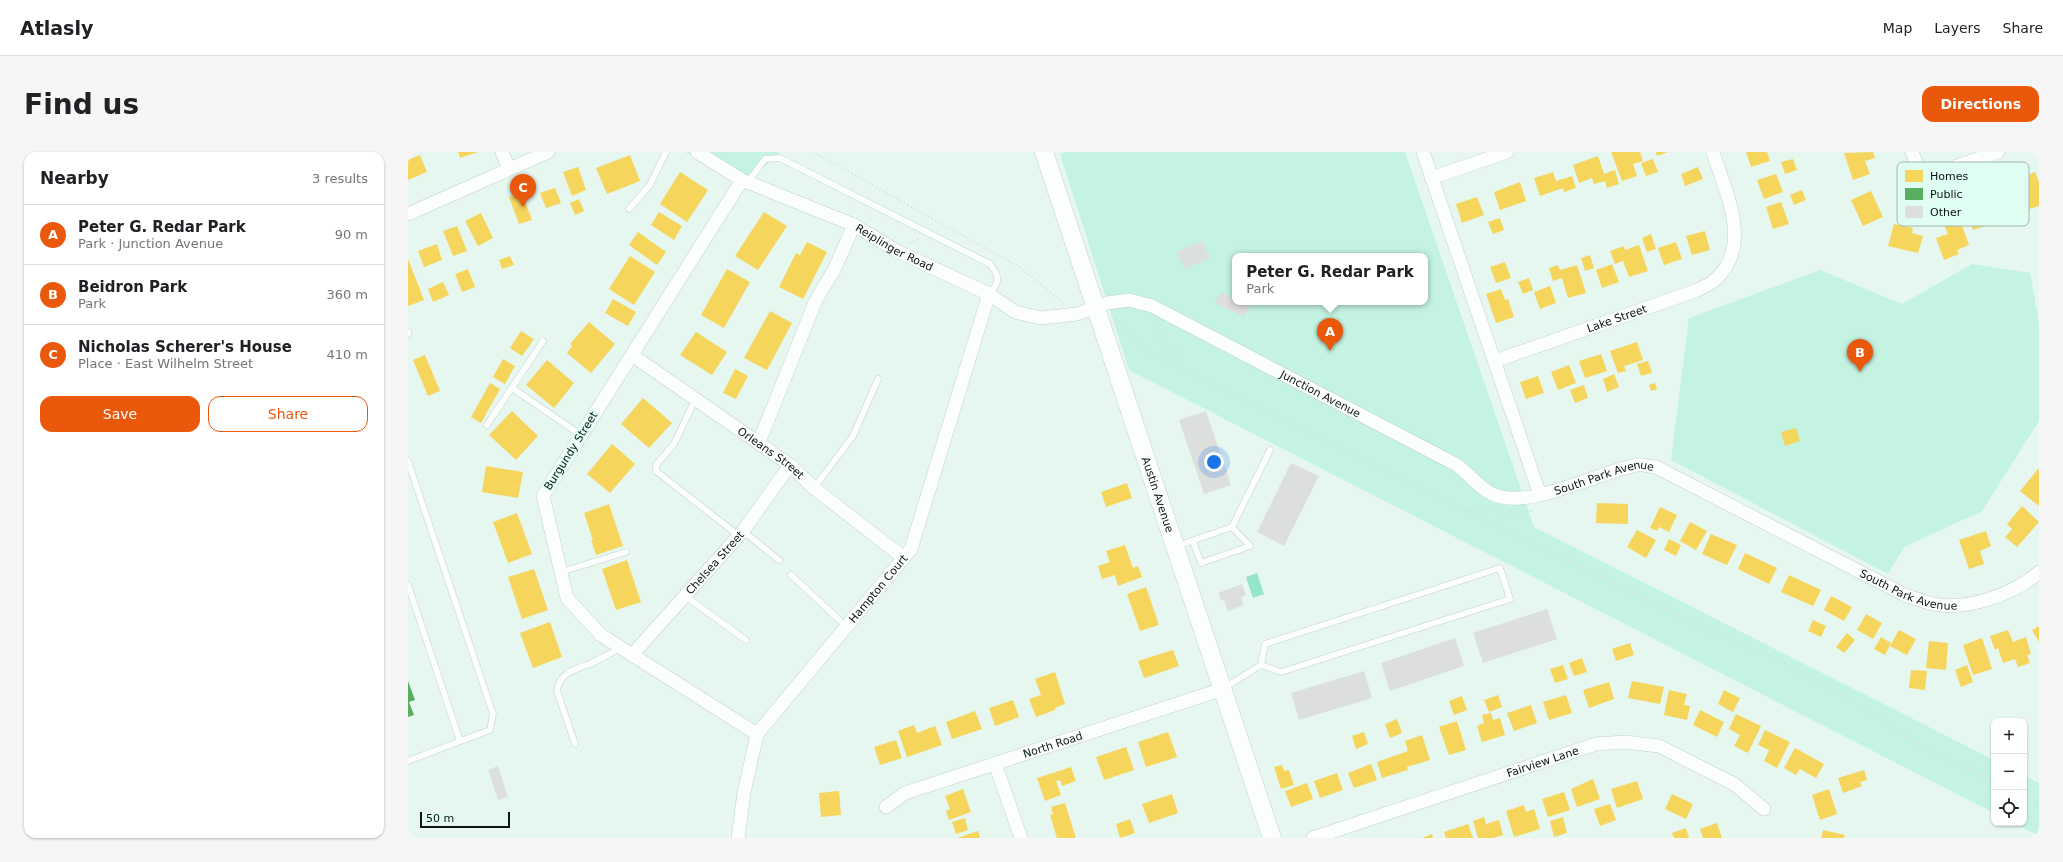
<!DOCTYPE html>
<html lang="en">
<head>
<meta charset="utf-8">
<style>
  body { margin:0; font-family:"DejaVu Sans",sans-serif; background:#f6f6f6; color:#202124 }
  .controls { position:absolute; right:12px; bottom:12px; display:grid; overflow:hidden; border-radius:8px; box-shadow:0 1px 3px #0004 }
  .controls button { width:36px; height:36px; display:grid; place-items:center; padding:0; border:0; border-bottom:1px solid #e0e0e0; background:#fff; color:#202124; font:20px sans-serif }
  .scale { position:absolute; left:12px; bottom:10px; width:90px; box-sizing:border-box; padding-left:4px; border:2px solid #0c1612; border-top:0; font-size:11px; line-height:14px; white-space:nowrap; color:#0c1612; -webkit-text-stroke:3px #e0fdf1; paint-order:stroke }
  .you { position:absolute; left:806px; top:310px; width:14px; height:14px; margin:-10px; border:3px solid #fff; border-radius:50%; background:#1a73e8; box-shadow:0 0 0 6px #1a73e833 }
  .badge { display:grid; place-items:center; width:26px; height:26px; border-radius:50%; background:#ea580c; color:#fff; font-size:13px; font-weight:700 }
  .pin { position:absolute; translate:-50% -33px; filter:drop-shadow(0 1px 2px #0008) }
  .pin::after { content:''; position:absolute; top:21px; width:14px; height:12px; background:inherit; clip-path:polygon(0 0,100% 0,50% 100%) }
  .popup { position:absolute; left:824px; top:101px; width:196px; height:52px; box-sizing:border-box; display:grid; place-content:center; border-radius:8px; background:#fff; filter:drop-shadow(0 1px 3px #0005); font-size:13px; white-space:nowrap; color:#757577 }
  .popup b { font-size:15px; color:#202124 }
  .popup::after { content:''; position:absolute; left:50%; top:100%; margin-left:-8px; border:8px solid transparent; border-top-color:#fff }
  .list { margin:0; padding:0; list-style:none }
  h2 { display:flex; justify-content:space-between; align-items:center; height:52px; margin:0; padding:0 16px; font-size:17px }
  h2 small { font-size:13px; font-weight:400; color:#757577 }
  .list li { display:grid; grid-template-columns:26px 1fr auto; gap:12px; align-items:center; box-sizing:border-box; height:60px; padding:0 16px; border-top:1px solid #e0e0e0 }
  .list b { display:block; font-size:15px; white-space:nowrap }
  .list p { margin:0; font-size:13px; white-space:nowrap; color:#757577 }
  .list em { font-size:13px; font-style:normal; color:#757577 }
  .actions { display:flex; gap:8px; padding:12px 16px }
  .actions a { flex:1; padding:9px 0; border:1px solid #ea580c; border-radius:12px; text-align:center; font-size:14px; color:#ea580c }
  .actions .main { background:#ea580c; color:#fff }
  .icon { flex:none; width:22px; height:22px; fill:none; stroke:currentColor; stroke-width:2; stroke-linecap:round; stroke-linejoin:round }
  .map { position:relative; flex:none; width:1631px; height:686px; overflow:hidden; border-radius:12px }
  header { display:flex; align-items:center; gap:24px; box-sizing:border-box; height:56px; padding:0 20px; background:#fff; border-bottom:1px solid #e0e0e0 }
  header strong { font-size:19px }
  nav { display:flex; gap:22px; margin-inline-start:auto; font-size:14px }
  .intro { display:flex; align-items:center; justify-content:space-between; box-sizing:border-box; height:96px; padding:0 24px }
  h1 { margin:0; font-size:28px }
  .button { padding:10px 18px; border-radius:12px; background:#ea580c; color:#fff; font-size:14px; font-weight:700 }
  main { display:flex; gap:24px; padding:0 24px }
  aside { flex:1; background:#fff; border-radius:12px; box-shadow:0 1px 3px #0004 }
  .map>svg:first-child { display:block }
</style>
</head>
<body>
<header>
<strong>Atlasly</strong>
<nav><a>Map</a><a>Layers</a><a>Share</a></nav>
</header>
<div class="intro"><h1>Find us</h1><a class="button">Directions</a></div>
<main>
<aside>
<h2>Nearby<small>3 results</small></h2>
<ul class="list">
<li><span class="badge">A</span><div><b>Peter G. Redar Park</b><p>Park · Junction Avenue</p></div><em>90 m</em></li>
<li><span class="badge">B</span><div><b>Beidron Park</b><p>Park</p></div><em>360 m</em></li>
<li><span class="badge">C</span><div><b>Nicholas Scherer's House</b><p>Place · East Wilhelm Street</p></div><em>410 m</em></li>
</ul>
<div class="actions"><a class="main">Save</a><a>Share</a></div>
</aside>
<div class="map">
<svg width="1631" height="686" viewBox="0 0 1631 686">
  <rect width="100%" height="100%" fill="#e6f7f0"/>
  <g fill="#c4f3e1" fill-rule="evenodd">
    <polygon points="277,0 372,0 340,30"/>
    <path d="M657 0H997L1126 375 1586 608V661L721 218 652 2ZM827 104H1017V150H827Z"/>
    <polygon points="1564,112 1622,121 1631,171 1631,269 1574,359 1496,395 1480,422 1263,308 1281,166 1412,118 1494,152"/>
    <polygon points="1616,623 1631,631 1631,684 1605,671 1616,671"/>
  </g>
  <polygon fill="#94e6c9" points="849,421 856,442 845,446 838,425"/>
  <g fill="#f6d55c">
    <polygon points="50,0 70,0 52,6"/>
    <polygon points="1203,0 1232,0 1235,9 1225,12 1229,24 1214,29"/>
    <polygon points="1248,0 1260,0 1249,4"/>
    <polygon points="1338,0 1359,0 1362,9 1343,15"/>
    <polygon points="1465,0 1467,6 1457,9 1462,22 1445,28 1436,1"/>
    <polygon points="12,3 19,20 0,28 0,8"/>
    <polygon points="222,3 232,29 199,42 188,16"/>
    <polygon points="1190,4 1196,22 1207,18 1211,32 1199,36 1197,29 1186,32 1184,26 1171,31 1165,13"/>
    <polygon points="1245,7 1250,20 1238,24 1233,11"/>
    <polygon points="1385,7 1389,18 1377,22 1373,10"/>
    <polygon points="170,15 178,38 164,44 155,20"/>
    <polygon points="1290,15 1295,27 1277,34 1273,22"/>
    <polygon points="272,20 300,38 279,70 252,52"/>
    <polygon points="1145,20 1148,29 1164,24 1168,36 1156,40 1155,36 1132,44 1126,26"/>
    <polygon points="1627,20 1631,30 1631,54 1618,58 1607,28"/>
    <polygon points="1368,22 1375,40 1356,47 1349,28"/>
    <polygon points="1112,30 1118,49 1092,58 1086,40"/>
    <polygon points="147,36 153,51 138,56 132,41"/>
    <polygon points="1394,38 1398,48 1386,53 1382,43"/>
    <polygon points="1463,39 1475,65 1455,74 1443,48"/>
    <polygon points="1582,39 1592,69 1565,78 1558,57 1572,52 1569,43"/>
    <polygon points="114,41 124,68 111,72 101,45"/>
    <polygon points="1069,45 1076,63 1054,71 1048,52"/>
    <polygon points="171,47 176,59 167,63 162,51"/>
    <polygon points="1373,50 1381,72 1365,77 1358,55"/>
    <polygon points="251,60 274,74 266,88 243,73"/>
    <polygon points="356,60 379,74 350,118 327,104"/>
    <polygon points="73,61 85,86 70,94 57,69"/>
    <polygon points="1551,65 1561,93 1549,98 1551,102 1536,108 1528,86 1540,82 1535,70"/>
    <polygon points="1092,66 1096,78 1085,82 1080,70"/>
    <polygon points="1486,72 1505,76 1504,81 1515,84 1510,101 1480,94"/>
    <polygon points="49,74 59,99 45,104 35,79"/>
    <polygon points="1297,79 1302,98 1284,103 1278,84"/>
    <polygon points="230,80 258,100 249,113 221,93"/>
    <polygon points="1243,82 1248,97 1239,100 1234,86"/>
    <polygon points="399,90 419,100 395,147 371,135 388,101 392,103"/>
    <polygon points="1268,90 1274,107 1256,113 1250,96"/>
    <polygon points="29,92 34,108 16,115 10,99"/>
    <polygon points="1231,93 1240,119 1221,125 1215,109 1207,112 1202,99 1216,94 1217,98"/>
    <polygon points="1182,103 1186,116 1177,119 1173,106"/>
    <polygon points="102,104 106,113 94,117 91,108"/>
    <polygon points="222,104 247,120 226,153 201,137"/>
    <polygon points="0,107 16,148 0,154"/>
    <polygon points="1097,110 1103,126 1088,131 1082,115"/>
    <polygon points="1204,112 1211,130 1194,136 1188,118"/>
    <polygon points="1150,113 1152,118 1169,113 1178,141 1160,146 1154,126 1145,129 1141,116"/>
    <polygon points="60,117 67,135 54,140 47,122"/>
    <polygon points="319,117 342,130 316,176 293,163"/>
    <polygon points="1121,126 1125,138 1115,142 1110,130"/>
    <polygon points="35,130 41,143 25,150 20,137"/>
    <polygon points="1142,134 1148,151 1132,157 1126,140"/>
    <polygon points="1093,137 1097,148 1100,147 1106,165 1088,171 1078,142"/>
    <polygon points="205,147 228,160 220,174 197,161"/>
    <polygon points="362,159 384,171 359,218 336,206"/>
    <polygon points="181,170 207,192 183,221 159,201 164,194 162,192"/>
    <polygon points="113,179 126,187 114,204 102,196"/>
    <polygon points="288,180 319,200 304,223 272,203"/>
    <polygon points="1229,190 1235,208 1216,214 1218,219 1210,221 1202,199"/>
    <polygon points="1193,202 1199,219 1177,226 1171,209"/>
    <polygon points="17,203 32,239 20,244 5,208"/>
    <polygon points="95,207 107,214 97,232 85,225"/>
    <polygon points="139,208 166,231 146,256 118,233"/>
    <polygon points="1240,209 1244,221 1233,224 1229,212"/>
    <polygon points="1161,213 1168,231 1150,238 1143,220"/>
    <polygon points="327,217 340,224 328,247 315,241"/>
    <polygon points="1206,222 1211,235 1199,240 1195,227"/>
    <polygon points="1130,224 1136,241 1118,247 1112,230"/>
    <polygon points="82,231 92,237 73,271 63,265"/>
    <polygon points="1247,231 1249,237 1243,239 1241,233"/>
    <polygon points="1176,233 1180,246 1167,251 1162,238"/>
    <polygon points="235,246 264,271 241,296 213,272"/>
    <polygon points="104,259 130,284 108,308 81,283"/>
    <polygon points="1388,276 1392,289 1377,294 1373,280"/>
    <polygon points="204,292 227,312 202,341 179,322"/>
    <polygon points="78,314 115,320 110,346 74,340"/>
    <polygon points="1630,317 1631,318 1631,354 1612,339"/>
    <polygon points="719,331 724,346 698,355 693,340"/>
    <polygon points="1189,351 1220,352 1220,372 1188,371"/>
    <polygon points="201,352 215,394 188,403 183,388 185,388 176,361"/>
    <polygon points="1614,354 1631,370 1609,395 1597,385 1604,377 1599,372"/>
    <polygon points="1252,355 1269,363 1261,380 1251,375 1249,379 1242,376"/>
    <polygon points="109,361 124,402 100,411 85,370"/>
    <polygon points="1282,370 1299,379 1288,398 1272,389"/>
    <polygon points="1229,378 1248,388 1238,406 1219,395"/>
    <polygon points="1578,379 1583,394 1572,399 1576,412 1561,417 1551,388"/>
    <polygon points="1303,382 1329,393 1319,413 1294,402"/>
    <polygon points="1261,387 1273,393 1268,404 1256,398"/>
    <polygon points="717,393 725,416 730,414 734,425 710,434 707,423 694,427 690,414 702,410 698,399"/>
    <polygon points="1337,401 1369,416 1361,432 1330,417"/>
    <polygon points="219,408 233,450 208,458 194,417"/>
    <polygon points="126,417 140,458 114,467 100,425"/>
    <polygon points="1381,423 1413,438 1405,454 1373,440"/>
    <polygon points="738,435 751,473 732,479 719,442"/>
    <polygon points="1423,444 1444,455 1436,469 1416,458"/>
    <polygon points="1458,462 1474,471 1465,487 1449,478"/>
    <polygon points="1405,468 1418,474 1413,485 1400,479"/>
    <polygon points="142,470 154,505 125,516 112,481"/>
    <polygon points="1631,474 1631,490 1624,478"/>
    <polygon points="1491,478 1508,487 1499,503 1482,494"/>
    <polygon points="1600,478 1605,490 1618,485 1623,502 1619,503 1622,511 1610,515 1607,507 1595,511 1590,496 1587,498 1582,484"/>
    <polygon points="1439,481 1447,488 1436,501 1428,495"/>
    <polygon points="1473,485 1483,491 1477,503 1466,497"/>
    <polygon points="1574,486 1584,517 1565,523 1555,493"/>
    <polygon points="1521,489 1540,491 1538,518 1518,516"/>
    <polygon points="1222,491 1226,503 1208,509 1204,497"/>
    <polygon points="765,498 771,514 736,526 730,509"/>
    <polygon points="1174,506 1179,520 1166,524 1161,511"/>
    <polygon points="1155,513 1160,527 1147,531 1142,517"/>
    <polygon points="1559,513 1565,530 1553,535 1547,518"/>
    <polygon points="1503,518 1519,519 1517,538 1501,536"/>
    <polygon points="647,520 657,552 647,556 647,558 628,565 621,547 633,543 627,527"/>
    <polygon points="1224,529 1256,535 1252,552 1220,546"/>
    <polygon points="1201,530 1206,547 1181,556 1175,538"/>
    <polygon points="1261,538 1279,542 1276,553 1282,554 1279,568 1256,563"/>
    <polygon points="1316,538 1332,546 1325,560 1310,552"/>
    <polygon points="1090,543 1094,555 1081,560 1076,548"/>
    <polygon points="1158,543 1164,561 1141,568 1135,550"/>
    <polygon points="1054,544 1059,558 1046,563 1041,549"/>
    <polygon points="605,548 611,565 587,574 581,556"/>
    <polygon points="1123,553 1129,571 1106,579 1099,561"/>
    <polygon points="1292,558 1316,570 1309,585 1285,573"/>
    <polygon points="567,559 574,577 544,587 538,570"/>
    <polygon points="1083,561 1085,568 1092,566 1097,583 1074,590 1069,574 1076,571 1074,563"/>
    <polygon points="1328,562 1353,574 1340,601 1326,594 1332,583 1321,577"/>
    <polygon points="989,567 994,581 982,586 977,572"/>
    <polygon points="1049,569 1058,598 1041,603 1031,575"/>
    <polygon points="506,573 509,581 527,574 534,593 499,605 490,579"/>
    <polygon points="1357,578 1382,590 1369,616 1356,609 1361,598 1350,593"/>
    <polygon points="760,580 769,605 738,615 730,590"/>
    <polygon points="956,580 960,592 948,597 944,584"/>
    <polygon points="1014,583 1022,608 999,615 1000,618 974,626 969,610 1000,599 997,589"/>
    <polygon points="488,588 494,606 472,613 466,595"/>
    <polygon points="718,595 726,618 696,628 688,605"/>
    <polygon points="1387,596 1416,612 1408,626 1392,617 1388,623 1376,616"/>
    <polygon points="963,612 969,628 946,636 940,621"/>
    <polygon points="874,613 876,619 881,618 886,633 873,637 866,615"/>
    <polygon points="663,615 668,629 654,634 652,628 648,629 653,643 637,649 629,626"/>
    <polygon points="1456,618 1459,628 1452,630 1454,634 1435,641 1430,626"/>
    <polygon points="929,621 935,638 912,646 906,629"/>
    <polygon points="1185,627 1192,647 1169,655 1163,637"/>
    <polygon points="1229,629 1235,647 1209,656 1203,637"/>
    <polygon points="899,631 905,647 883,655 877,639"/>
    <polygon points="555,637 563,660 541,668 538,659 542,657 537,644"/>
    <polygon points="1421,637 1429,662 1412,668 1404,643"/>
    <polygon points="431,639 433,663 413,665 411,641"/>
    <polygon points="1156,640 1162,658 1140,665 1134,647"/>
    <polygon points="764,642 770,661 741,671 734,652"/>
    <polygon points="1264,642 1285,652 1278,667 1257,657"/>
    <polygon points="657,651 668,686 649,686 642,663 645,662 643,655"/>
    <polygon points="1202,652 1208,668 1192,674 1186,657"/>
    <polygon points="1116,653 1118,660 1126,657 1132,677 1106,685 1098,659"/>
    <polygon points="1076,665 1078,672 1091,668 1095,683 1085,686 1070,686 1065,669"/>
    <polygon points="1155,665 1159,681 1146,685 1142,669"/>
    <polygon points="557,666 560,678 548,682 544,670"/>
    <polygon points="722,667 727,681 712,686 708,672"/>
    <polygon points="1309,671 1314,686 1295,686 1292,677"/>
    <polygon points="1060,672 1065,686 1038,686 1036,680"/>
    <polygon points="1278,676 1281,686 1266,686 1264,681"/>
    <polygon points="1415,678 1437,683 1436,686 1413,686"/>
    <polygon points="570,679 572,686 549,686"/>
    <polygon points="1024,682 1025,686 1014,686"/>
  </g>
  <polygon fill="#5aae61" points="0,529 7,548 1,550 6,563 0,565"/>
  <g fill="#dddfdd">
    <polygon points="794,89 802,106 776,117 769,100"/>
    <polygon points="812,140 827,147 827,150 833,150 842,154 836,165 807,151"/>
    <polygon points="798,259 823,333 796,342 771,268"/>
    <polygon points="883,311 911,324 876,394 849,380"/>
    <polygon points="834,432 838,443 833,445 836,453 820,459 816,448 813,449 810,441"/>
    <polygon points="1139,457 1149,487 1075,511 1065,481"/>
    <polygon points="1047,486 1056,514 982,539 973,511"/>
    <polygon points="956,519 964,546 891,568 883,541"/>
    <polygon points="90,614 100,645 90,648 80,618"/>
  </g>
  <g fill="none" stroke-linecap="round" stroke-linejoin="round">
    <defs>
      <g id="lane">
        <path d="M340 30 357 7 372 6 582 112C592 125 592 130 581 142"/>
        <polyline points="221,57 242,33 258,0"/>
        <polyline points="0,180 0,182"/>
        <polyline points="104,236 173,283"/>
        <polyline points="287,248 266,292 248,313 248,319 331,384"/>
        <polyline points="79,273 135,189"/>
        <polyline points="0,309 85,562 82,578 0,609"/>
        <polyline points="406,336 445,284 470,227"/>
        <polyline points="335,379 371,408"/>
        <polyline points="785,389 793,411 842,394 824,375"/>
        <polyline points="769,394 824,375 862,298"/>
        <polyline points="153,420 218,400"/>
        <polyline points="383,423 439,475"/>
        <polyline points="0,433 52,589"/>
        <polyline points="277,444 338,488"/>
        <polyline points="816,536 853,513 857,492 1092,416 1102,447 873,520 853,513"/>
        <path d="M167 592 149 539C151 520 169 517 184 511 194 506 203 501 213 496"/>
      </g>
      <g id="street">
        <polyline points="94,0 101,17"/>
        <path id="s1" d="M289 0 334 28 446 73 489 99 581 142 607 160 633 166 669 162 699 151 721 148 744 154 1049 313C1061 322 1070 335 1084 342 1121 359 1189 320 1229 313 1235 312 1242 315 1248 315L1497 443C1506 446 1516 450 1526 452 1558 459 1607 442 1631 420"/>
        <polyline points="1015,0 1132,343"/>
        <polyline points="1504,0 1514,26 1590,0"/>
        <polyline points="1023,26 1099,0"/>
        <polyline points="334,28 135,344 159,446 193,483 349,582"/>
        <polyline points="0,62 140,0"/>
        <path id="s2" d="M224 203 382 313 406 336 496 406"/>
        <path id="s3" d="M1087 209 1287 139C1294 136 1303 132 1308 127 1345 93 1317 39 1305 0"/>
        <polyline points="351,290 408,148 426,118 446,73"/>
        <path id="s4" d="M224 503 335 379 382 313"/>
        <polyline points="587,611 613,686"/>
        <path id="s5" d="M478 655 497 641 815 537"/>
        <path id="s6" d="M330 686 336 641 349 582 503 397 581 142"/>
        <path id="s7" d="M905 686 1188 592 1217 590 1251 594 1326 632 1356 657"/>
      </g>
      <g id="secondary">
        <path id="s8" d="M636 0 864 686"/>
      </g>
    </defs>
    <use href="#lane" stroke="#c3d1cb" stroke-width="7"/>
    <use href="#street" stroke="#c3d1cb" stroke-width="14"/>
    <use href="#secondary" stroke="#c3d1cb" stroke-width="19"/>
    <g stroke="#d7dcda" stroke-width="2" stroke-dasharray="1 3" stroke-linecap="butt">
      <polyline points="405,0 613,116 655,151"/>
      <polyline points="502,91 512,86"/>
      <polyline points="707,167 716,174 732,196 1289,473 1373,509 1433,543 1521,598 1586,629"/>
      <polyline points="752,172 750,188 769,199 764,212"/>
      <path d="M1063 360 1069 353C1087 358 1105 363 1123 359L1122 357"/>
      <polyline points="1616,644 1631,651"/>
    </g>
    <use href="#lane" stroke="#fbfefd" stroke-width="6"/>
    <use href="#street" stroke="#fbfefd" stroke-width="13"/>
    <use href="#secondary" stroke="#fbfefd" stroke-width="18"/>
  </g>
  <g text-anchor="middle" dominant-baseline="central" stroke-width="4" stroke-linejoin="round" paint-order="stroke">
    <g font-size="11" fill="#0c1612" stroke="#e0fdf1">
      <text stroke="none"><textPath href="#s1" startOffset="220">Reiplinger Road</textPath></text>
      <text stroke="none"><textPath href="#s3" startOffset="129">Lake Street</textPath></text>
      <text stroke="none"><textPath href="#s1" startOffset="688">Junction Avenue</textPath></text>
      <text transform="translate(163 299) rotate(-58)">Burgundy Street</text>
      <text stroke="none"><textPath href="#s2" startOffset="170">Orleans Street</textPath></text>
      <text stroke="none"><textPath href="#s1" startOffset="1003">South Park Avenue</textPath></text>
      <text stroke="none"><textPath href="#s8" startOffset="361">Austin Avenue</textPath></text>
      <text stroke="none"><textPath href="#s4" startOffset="124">Chelsea Street</textPath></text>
      <text stroke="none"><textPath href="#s1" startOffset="1339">South Park Avenue</textPath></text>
      <text stroke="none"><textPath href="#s6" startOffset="295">Hampton Court</textPath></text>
      <text stroke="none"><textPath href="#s5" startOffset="179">North Road</textPath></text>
      <text stroke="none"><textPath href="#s7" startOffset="242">Fairview Lane</textPath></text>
    </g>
  </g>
  <rect x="1489" y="10" width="132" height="64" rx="6" fill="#e0fdf1" stroke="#a0b8ae" stroke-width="1"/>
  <rect x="1497" y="18" width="18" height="12" fill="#f6d55c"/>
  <rect x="1497" y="36" width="18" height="12" fill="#5aae61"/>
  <rect x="1497" y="54" width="18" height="12" fill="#dddfdd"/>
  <g font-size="11" fill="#0c1612">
    <text x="1522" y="28">Homes</text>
    <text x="1522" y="46">Public</text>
    <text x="1522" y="64">Other</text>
  </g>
</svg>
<div class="controls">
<button>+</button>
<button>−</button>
<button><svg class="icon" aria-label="locate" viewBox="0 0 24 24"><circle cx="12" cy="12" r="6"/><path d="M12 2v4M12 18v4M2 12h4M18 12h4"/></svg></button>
</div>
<div class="scale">50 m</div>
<div class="you"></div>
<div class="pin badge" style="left:922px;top:199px">A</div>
<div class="popup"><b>Peter G. Redar Park</b>Park</div>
<div class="pin badge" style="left:1452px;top:220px">B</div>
<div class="pin badge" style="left:115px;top:55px">C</div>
</div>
</main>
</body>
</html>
